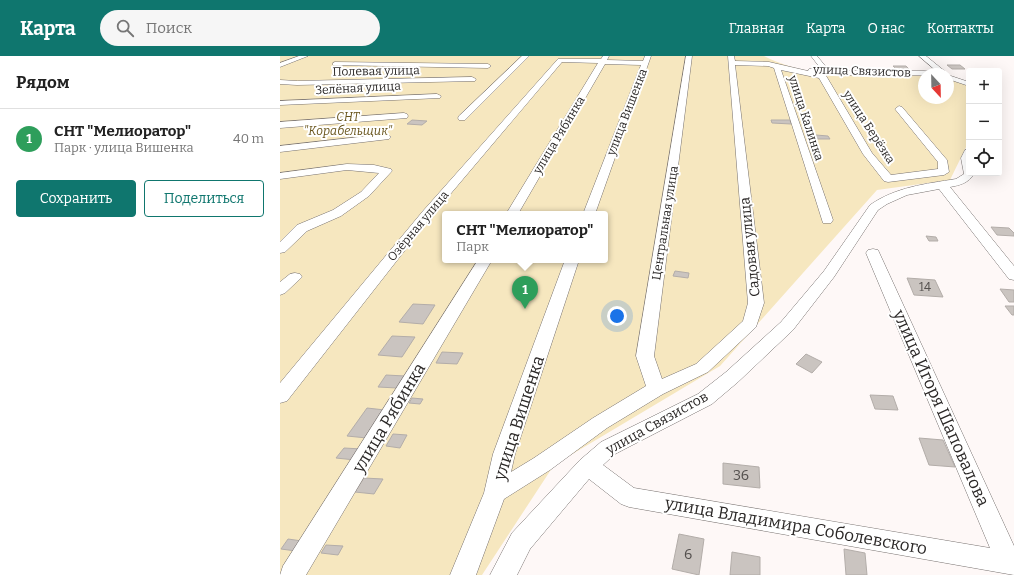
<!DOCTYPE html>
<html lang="ru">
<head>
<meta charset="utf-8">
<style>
  body { margin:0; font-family:Bitter,serif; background:#f6f6f6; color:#222 }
  .controls { position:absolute; right:12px; top:12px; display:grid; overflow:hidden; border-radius:4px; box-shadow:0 4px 16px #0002 }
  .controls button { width:36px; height:36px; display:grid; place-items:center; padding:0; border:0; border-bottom:1px solid #e0e0e0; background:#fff; color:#222; font:20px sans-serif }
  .compass { position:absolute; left:638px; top:12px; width:36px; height:36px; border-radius:50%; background:#fff; box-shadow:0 4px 16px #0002; rotate:158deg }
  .you { position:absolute; left:337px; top:260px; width:14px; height:14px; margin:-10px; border:3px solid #fff; border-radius:50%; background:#1a73e8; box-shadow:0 0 0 6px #1a73e833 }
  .badge { display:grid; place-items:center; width:26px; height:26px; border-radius:50%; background:#0f766e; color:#fff; font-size:13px; font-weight:700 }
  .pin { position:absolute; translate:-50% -33px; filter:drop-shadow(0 1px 2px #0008) }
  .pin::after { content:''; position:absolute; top:21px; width:14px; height:12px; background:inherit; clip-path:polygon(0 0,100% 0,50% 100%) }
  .popup { position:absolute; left:162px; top:155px; width:166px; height:52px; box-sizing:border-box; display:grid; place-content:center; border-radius:4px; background:#fff; filter:drop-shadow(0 1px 3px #0005); font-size:13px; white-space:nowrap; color:#767676 }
  .popup b { font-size:15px; color:#222 }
  .popup::after { content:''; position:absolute; left:50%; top:100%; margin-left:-8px; border:8px solid transparent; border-top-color:#fff }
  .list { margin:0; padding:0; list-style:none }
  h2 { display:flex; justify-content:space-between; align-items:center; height:52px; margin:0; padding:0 16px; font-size:17px }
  h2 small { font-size:13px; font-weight:400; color:#767676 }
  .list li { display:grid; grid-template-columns:26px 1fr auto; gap:12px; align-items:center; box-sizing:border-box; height:60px; padding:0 16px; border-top:1px solid #e0e0e0 }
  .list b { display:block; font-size:15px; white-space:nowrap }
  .list p { margin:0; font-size:13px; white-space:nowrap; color:#767676 }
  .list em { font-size:13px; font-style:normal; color:#767676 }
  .actions { display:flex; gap:8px; padding:12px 16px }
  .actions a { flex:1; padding:9px 0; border:1px solid #0f766e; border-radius:4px; text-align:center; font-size:14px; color:#0f766e }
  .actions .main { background:#0f766e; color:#fff }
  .icon { flex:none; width:22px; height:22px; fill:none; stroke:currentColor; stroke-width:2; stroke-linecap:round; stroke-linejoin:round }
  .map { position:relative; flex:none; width:734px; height:519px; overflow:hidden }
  header { display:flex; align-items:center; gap:24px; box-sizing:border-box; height:56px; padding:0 20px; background:#0f766e; color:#fff }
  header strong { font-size:19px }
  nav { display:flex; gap:22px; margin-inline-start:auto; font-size:14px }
  .search { width:280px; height:36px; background:#f6f6f6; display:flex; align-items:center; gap:10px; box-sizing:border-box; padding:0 14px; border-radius:22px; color:#767676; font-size:15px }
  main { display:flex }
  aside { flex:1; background:#fff }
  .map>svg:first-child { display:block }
</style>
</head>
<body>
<header>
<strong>Карта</strong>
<div class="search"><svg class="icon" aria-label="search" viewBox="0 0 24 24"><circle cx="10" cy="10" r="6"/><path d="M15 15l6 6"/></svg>Поиск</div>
<nav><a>Главная</a><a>Карта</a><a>О нас</a><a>Контакты</a></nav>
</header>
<main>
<aside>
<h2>Рядом<small></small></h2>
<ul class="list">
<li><span class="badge" style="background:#2e9e5b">1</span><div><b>СНТ &quot;Мелиоратор&quot;</b><p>Парк · улица Вишенка</p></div><em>40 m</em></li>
</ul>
<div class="actions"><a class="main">Сохранить</a><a>Поделиться</a></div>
</aside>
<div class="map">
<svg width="734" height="519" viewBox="0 0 734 519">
  <rect width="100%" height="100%" fill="#fef8f7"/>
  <path fill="#f6e7bf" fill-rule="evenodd" d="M0 0H484C532 25 591 19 644 20V42H668V23L689 30V85L670 124 597 134 440 310 274 409 202 519H0ZM165 158H325V204H165Z"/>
  <g fill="#cac4c0" stroke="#b3ada9">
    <polygon points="667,9 680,9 685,13 672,13"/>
    <polygon points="613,10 626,10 630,14 617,14"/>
    <polygon points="132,64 147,65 142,69 127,68"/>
    <polygon points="491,64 510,64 511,68 492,67"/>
    <polygon points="536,79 548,80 550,83 537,83"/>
    <polygon points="711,171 729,172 734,177 734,180 717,179"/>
    <polygon points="646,180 656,181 658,185 649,185"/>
    <polygon points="395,215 409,217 408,222 393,220"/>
    <polygon points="627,222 655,224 663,241 634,239"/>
    <polygon points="720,233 734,234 734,246 729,246"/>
    <polygon points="133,248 155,249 143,268 119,266"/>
    <polygon points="725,250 734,250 734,259 732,259"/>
    <polygon points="112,280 135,281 122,301 98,299"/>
    <polygon points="162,296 183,297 177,308 156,307"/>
    <polygon points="526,298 542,306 532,317 516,308"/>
    <polygon points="106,319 125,320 117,332 98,331"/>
    <polygon points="590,339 613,340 618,354 595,353"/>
    <polygon points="132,342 143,343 140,348 129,347"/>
    <polygon points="87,352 105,354 87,382 67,380"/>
    <polygon points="113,378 127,379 120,392 106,390"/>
    <polygon points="639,382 663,384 675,411 649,409"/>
    <polygon points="64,392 82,393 75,404 56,402"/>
    <polygon points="443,407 479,411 480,432 443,428"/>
    <polygon points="84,422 103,423 94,438 75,436"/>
    <polygon points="399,478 424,483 419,519 392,513"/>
    <polygon points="8,483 22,485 16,495 1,493"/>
    <polygon points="46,489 63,490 58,499 41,497"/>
    <polygon points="564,493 585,497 587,519 566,519"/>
    <polygon points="452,496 480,501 480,519 450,519"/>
  </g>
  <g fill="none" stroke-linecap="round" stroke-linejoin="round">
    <defs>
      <g id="minor">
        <polygon points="19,0 28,0 0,11 0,7"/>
        <polygon points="242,0 249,0 185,64 179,64 178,62 179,60"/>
        <polygon points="323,0 329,0 327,4 363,5 365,0 371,0 315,158 303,158 361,9 325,8 238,158 226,158 318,7 282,6 151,161 7,345 0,347 0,327 143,155 278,3 321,3"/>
        <polygon points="406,0 412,0 374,300 382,323 416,308 463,265 468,247 448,0 454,0 455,5 489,6 528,15 529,13 541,13 531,0 537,0 547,12 547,13 565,15 644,15 656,16 657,18 644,19 565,19 535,16 545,18 592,97 611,119 658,113 658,106 615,53 619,50 622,51 667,104 669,116 664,119 608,126 604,125 583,98 539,22 501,14 553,164 551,167 543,167 494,12 488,10 455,9 484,247 476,271 428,316 383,338 327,372 270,414 224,443 196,519 170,519 204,437 213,398 285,204 299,204 235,398 231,416 254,402 313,362 366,330 356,300"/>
        <polygon points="639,0 646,0 667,17 660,18"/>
        <polygon points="55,6 208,8 211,10 208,12 53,9 53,7"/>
        <polygon points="668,19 689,26 689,30 668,23"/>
        <polygon points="192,21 196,23 195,25 17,29 0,28 0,24 17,25"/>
        <polygon points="157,38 161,40 160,42 0,49 0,45"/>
        <polygon points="124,57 127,58 128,60 127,62 0,72 0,66"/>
        <polygon points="106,78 111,81 109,83 0,96 0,90"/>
        <path d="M689 93V117L694 118C688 127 681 129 670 131L734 210V224L729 223 659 133 627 139 607 148 598 154 554 221 513 274 458 326 432 348 335 398 323 409 354 432 710 492 586 197 588 194 593 193 598 194 734 490V519L349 451 341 448 309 423 250 493 237 519H210L232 477 300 404 321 386 418 338 446 316 501 266 544 215 590 149C616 131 645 128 676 123L684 118 681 102 685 94Z"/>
        <polygon points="67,108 94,109 111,113 112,115 89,140 61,160 27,175 5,196 0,197 0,186 17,169 53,154 81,136 99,117 67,114 0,123 0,117"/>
        <polygon points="198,204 212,204 26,519 0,519 3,510"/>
        <polygon points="15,217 20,218 22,221 5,237 0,239 0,226 10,218"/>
      </g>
    </defs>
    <use href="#minor" stroke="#77716f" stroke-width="1"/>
    <use href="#minor" fill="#fff" fill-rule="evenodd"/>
  </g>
  <g text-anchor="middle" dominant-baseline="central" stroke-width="4" stroke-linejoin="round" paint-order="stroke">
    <g font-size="12" fill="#2b2827" stroke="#fff">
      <text transform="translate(96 15) rotate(-1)">Полевая улица</text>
      <text transform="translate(582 15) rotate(2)">улица Связистов</text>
      <text transform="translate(78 32) rotate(-3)">Зелёная улица</text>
      <text transform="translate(347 56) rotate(-69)">улица Вишенка</text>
      <text transform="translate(526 62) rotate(72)">улица Калинка</text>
      <text transform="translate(589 71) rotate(57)">улица Берёзка</text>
      <text transform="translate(279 79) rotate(-59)">улица Рябинка</text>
      <text transform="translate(385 167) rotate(-81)">Центральная улица</text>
      <text transform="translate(138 170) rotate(-50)">Озёрная улица</text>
    </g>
    <g font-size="12" font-style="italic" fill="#68541b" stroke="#fff">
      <text x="68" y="61">СНТ<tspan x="68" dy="14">"Корабельщик"</tspan></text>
    </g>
    <g font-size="12" fill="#534f4d">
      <text x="645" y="231">14</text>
    </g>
    <g font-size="14" fill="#2b2827" stroke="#fff">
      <text transform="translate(470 191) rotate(-96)">Садовая улица</text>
      <text transform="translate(377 367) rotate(-29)">улица Связистов</text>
    </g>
    <g font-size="14" fill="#534f4d">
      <text x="461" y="419">36</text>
      <text x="408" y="498">6</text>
    </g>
    <g font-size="17" fill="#2b2827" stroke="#fff">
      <text transform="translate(661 352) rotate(66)">улица Игоря Шаповалова</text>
      <text transform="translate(109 362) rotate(-59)">улица Рябинка</text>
      <text transform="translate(239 362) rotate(-72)">улица Вишенка</text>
      <text transform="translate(516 470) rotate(10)">улица Владимира Соболевского</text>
    </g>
  </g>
</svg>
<div class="controls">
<button>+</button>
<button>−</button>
<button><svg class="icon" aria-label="locate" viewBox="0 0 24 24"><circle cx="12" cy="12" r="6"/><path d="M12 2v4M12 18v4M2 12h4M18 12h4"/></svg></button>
</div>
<svg class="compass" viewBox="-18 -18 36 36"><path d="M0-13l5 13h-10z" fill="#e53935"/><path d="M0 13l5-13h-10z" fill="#767676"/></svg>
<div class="you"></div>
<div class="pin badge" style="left:245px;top:253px;background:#2e9e5b">1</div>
<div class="popup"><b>СНТ &quot;Мелиоратор&quot;</b>Парк</div>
</div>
</main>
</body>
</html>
